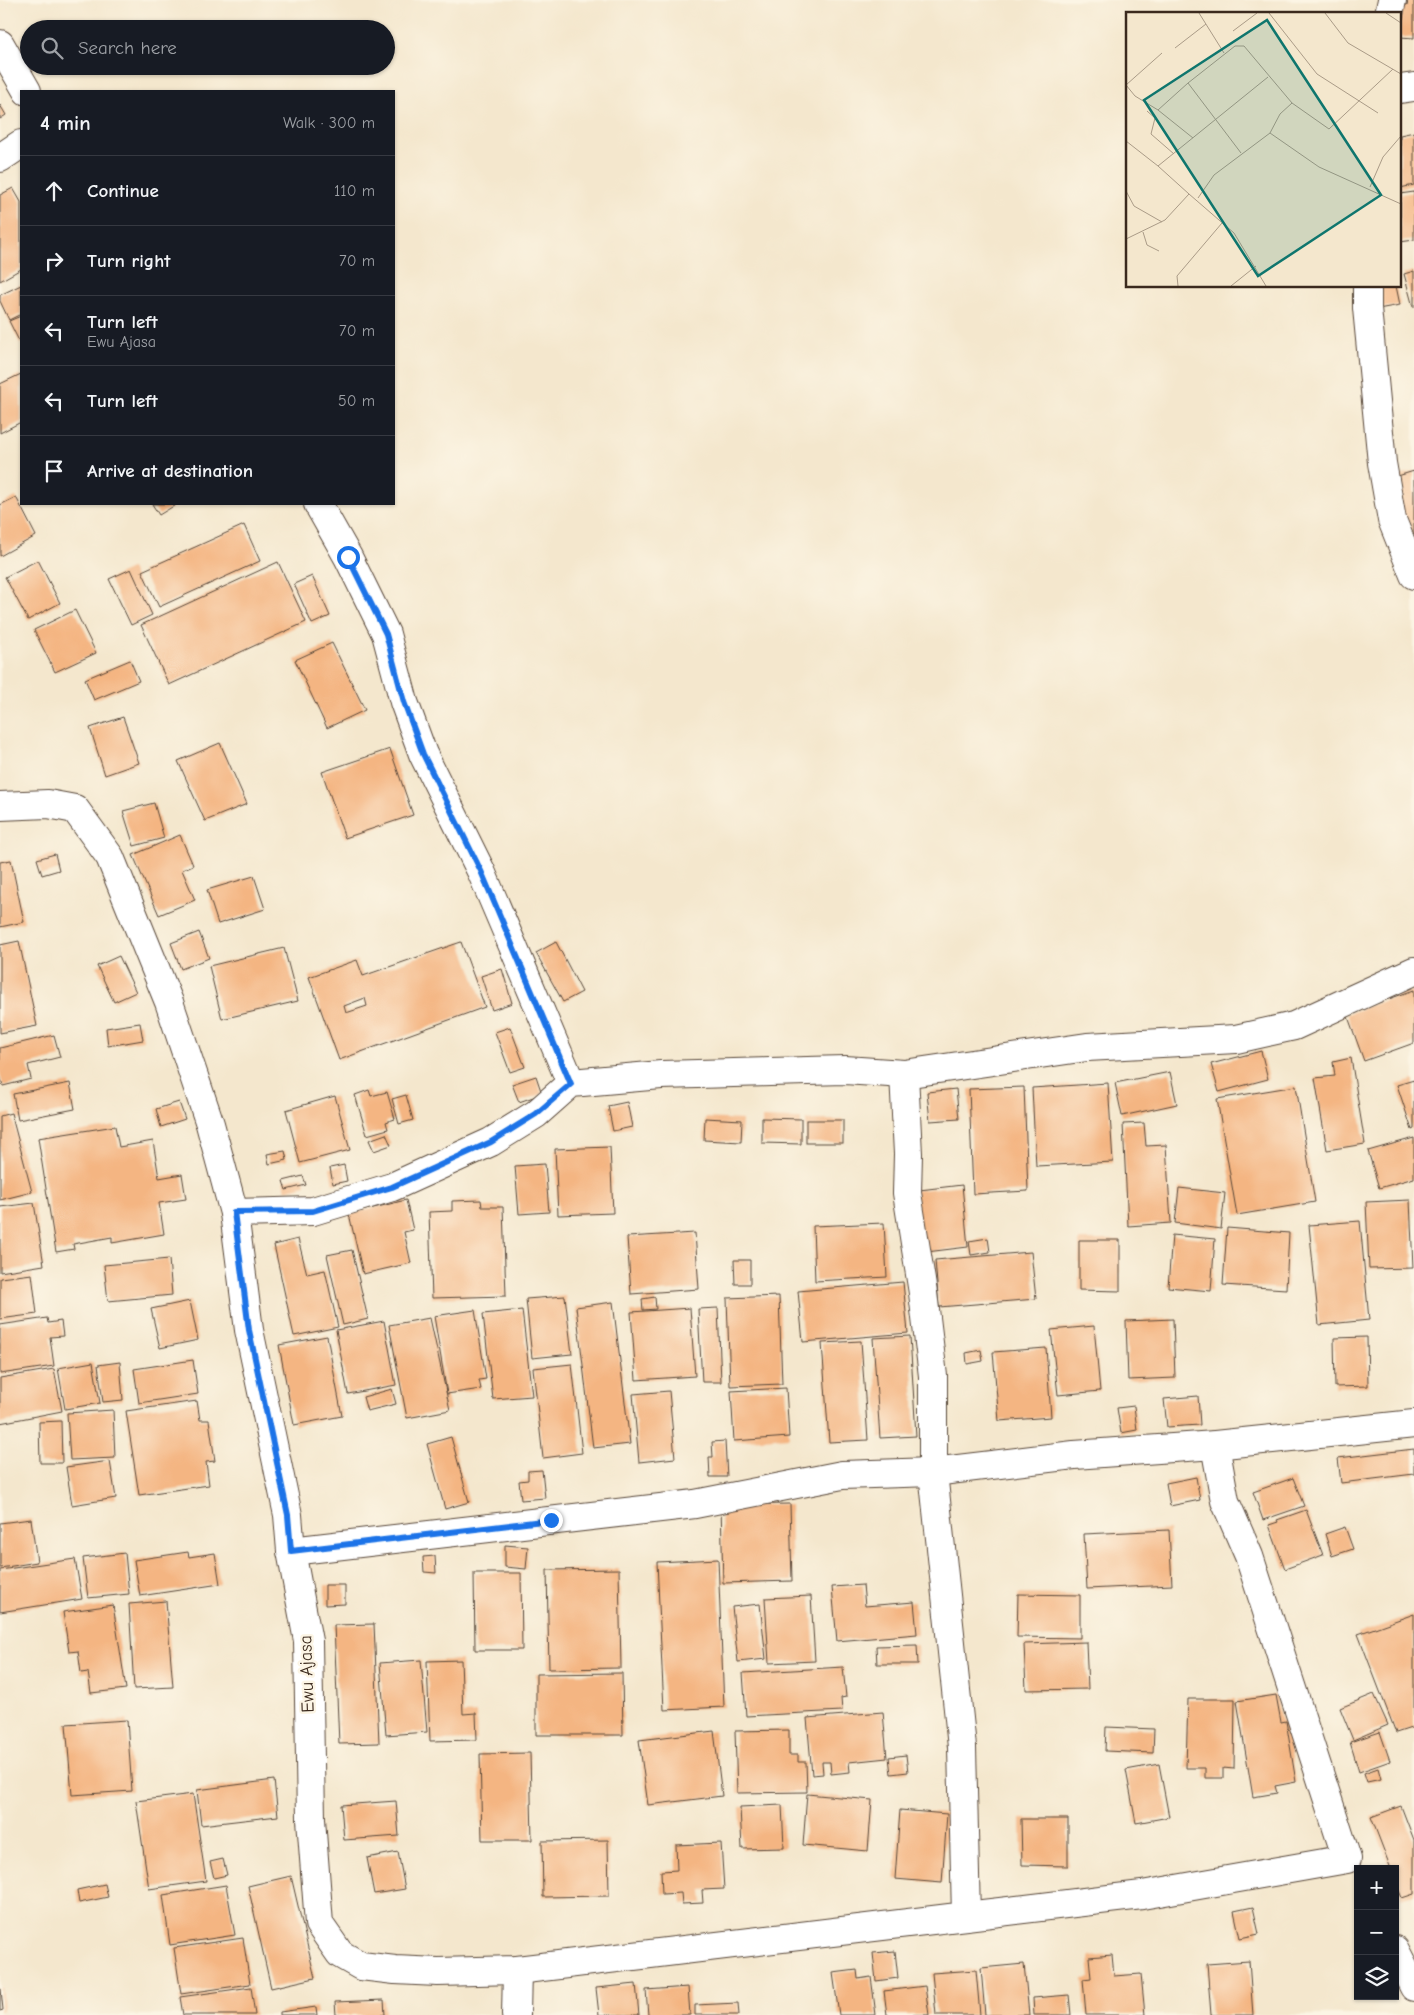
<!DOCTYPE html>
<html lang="en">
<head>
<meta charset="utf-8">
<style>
  body { margin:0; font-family:"Comic Neue",sans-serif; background:#20242c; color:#f1f3f6 }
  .controls { position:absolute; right:15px; bottom:15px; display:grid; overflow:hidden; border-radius:0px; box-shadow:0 1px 4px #0004 }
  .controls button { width:45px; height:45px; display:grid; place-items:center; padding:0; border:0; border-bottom:1px solid #363941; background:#171b24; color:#f1f3f6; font:25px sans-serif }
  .stop { position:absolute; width:15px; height:15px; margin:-11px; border:4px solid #1a73e8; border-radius:50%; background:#fff }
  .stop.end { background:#1a73e8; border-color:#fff; box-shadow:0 1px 5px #0008 }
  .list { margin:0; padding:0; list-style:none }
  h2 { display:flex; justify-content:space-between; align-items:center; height:65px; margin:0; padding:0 20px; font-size:21px }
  h2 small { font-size:16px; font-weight:400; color:#9ea1a6 }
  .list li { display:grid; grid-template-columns:32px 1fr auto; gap:15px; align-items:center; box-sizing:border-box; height:70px; padding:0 20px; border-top:1px solid #363941 }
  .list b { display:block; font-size:19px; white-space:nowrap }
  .list p { margin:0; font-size:16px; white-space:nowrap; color:#9ea1a6 }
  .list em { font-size:16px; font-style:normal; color:#9ea1a6 }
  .icon { flex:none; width:28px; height:28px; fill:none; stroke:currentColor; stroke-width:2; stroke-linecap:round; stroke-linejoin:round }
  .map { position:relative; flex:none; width:1414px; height:2015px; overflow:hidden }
  .search { position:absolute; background:#171b24; box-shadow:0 1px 4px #0004; left:20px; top:20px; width:375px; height:55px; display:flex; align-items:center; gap:12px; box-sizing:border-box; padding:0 18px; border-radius:28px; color:#9ea1a6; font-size:19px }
  .panel { position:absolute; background:#171b24; box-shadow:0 1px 4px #0004; left:20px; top:90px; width:375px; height:415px; border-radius:0px }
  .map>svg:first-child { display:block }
</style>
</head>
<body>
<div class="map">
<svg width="1414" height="2015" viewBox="0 0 1414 2015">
  <rect width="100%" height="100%" fill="#fcf5e5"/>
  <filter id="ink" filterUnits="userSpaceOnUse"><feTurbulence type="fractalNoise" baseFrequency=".02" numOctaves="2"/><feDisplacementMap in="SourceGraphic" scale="10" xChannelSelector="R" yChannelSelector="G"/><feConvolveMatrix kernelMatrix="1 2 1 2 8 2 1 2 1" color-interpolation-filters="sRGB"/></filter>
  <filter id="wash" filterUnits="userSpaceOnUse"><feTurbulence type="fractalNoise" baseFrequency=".0096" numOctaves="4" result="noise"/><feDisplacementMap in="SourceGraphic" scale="20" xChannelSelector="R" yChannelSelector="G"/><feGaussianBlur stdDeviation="1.12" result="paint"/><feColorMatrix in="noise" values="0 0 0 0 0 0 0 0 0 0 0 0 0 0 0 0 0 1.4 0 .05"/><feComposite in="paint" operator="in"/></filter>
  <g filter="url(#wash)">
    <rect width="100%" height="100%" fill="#f4e7cd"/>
    <g id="blocks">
      <g fill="#f4b582" fill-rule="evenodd">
        <polygon points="1408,0 1414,0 1414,38 1400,37 1400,14 1394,4 1407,5"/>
        <polygon points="0,105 6,115 0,119"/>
        <polygon points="1414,132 1414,185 1400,188 1400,135"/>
        <polygon points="13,188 21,202 21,269 0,281 0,195"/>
        <polygon points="1414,192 1414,240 1400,242 1400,194"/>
        <polygon points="1414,271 1414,307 1413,307 1404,274"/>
        <polygon points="21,285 21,314 9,320 0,301 0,295"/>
        <polygon points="1387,286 1396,286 1400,305 1378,309 1373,289"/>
        <polygon points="21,316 21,345 9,321"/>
        <polygon points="21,374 21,422 0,433 0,384"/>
        <polygon points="1414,471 1414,560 1388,479"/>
        <polygon points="16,497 36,536 0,556 0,505"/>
        <polygon points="152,504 177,504 159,515"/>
        <polygon points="244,525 260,561 159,607 142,571"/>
        <polygon points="38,560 60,603 28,620 5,577"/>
        <polygon points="278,562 306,622 169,685 141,625"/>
        <polygon points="131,569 152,615 131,625 109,579"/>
        <polygon points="312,576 330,616 312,624 294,584"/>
        <polygon points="75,610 96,653 55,672 34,630"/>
        <polygon points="332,643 365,710 327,728 295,660"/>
        <polygon points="130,660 139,681 94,700 85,679"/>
        <polygon points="123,717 139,763 105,775 90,728"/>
        <polygon points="220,743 247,804 205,821 178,761"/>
        <polygon points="390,749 413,815 345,838 322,772"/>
        <polygon points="154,803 164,838 134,846 123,811"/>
        <polygon points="180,835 193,865 182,870 195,900 159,915 133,855"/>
        <polygon points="55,854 59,870 42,875 37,859"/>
        <polygon points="11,860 24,922 0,927 0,862"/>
        <polygon points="254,876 265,909 218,924 207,890"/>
        <polygon points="199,932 209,958 181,969 171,943"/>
        <polygon points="19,941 37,1026 0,1033 0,945"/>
        <path d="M461 942 485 1007 339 1060 309 977 357 960 363 976ZM365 998 367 1006 346 1013 344 1006Z"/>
        <polygon points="556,942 582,992 563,1002 536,953"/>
        <polygon points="284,948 298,1001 222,1019 209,966"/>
        <polygon points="119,956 136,992 114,1002 97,966"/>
        <polygon points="502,969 512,1003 492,1010 481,976"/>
        <polygon points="1414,990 1414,1043 1364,1061 1347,1014"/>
        <polygon points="140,1023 143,1040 108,1046 106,1028"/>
        <polygon points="510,1027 525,1067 510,1072 495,1032"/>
        <polygon points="54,1035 60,1057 28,1065 31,1079 3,1086 0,1075 0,1048"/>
        <polygon points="1261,1051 1268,1079 1219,1092 1211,1064"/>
        <polygon points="1351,1058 1365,1144 1327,1150 1315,1078 1335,1076 1333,1062"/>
        <polygon points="1170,1072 1177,1104 1122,1116 1115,1083"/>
        <polygon points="536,1076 542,1094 519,1102 512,1084"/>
        <polygon points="1414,1080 1414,1129 1412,1130 1397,1085"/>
        <polygon points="70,1083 75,1109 18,1120 13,1094"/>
        <polygon points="1108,1083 1113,1162 1036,1166 1032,1088"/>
        <polygon points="1296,1086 1315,1202 1237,1215 1217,1099"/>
        <polygon points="1024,1087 1028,1191 973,1194 969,1089"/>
        <polygon points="956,1089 959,1119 930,1121 927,1092"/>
        <polygon points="369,1090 371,1096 387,1092 395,1119 386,1122 388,1129 367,1135 355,1095"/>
        <polygon points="406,1095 413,1120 399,1124 392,1099"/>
        <polygon points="335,1096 350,1150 300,1163 286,1110"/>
        <polygon points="179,1102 185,1119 161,1127 156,1109"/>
        <polygon points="627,1102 632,1127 613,1131 608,1106"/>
        <polygon points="11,1113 32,1192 0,1200 0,1116"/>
        <polygon points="705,1118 742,1120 741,1142 704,1140"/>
        <polygon points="762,1118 801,1119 801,1144 762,1143"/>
        <rect x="806" y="1120" width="37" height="23"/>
        <polygon points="1144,1123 1146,1146 1166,1145 1171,1223 1128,1226 1123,1124"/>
        <polygon points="115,1126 119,1147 153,1141 159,1178 182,1174 186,1199 159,1203 164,1234 112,1243 112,1237 73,1244 74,1249 56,1252 38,1138"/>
        <polygon points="386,1134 391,1145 374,1151 369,1140"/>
        <polygon points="1414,1138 1414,1178 1379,1188 1368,1151"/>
        <polygon points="610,1147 613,1213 558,1215 555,1149"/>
        <polygon points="285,1151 287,1160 269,1164 267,1154"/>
        <polygon points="545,1164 549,1212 519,1214 515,1166"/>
        <polygon points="344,1165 347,1181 333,1184 330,1168"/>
        <polygon points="303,1176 306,1185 286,1190 283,1181"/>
        <polygon points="962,1185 968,1247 918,1253 911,1191"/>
        <polygon points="1179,1188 1225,1193 1221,1229 1175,1223"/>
        <polygon points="406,1200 413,1230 404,1232 411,1263 363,1274 349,1214"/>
        <polygon points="481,1200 482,1207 503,1207 506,1296 432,1298 429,1212 452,1211 452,1201"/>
        <polygon points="1410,1200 1413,1268 1369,1269 1366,1202"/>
        <polygon points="34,1203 44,1265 0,1272 0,1207"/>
        <polygon points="1360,1221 1369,1320 1319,1325 1309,1225"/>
        <polygon points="884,1223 887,1277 815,1281 813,1226"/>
        <polygon points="1227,1228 1289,1233 1286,1289 1223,1285"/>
        <polygon points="695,1233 699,1289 631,1294 627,1237"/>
        <polygon points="1172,1235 1215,1239 1211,1291 1168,1287"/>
        <polygon points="988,1238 990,1252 971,1255 969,1241"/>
        <polygon points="298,1239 307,1274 325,1270 338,1327 294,1336 274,1245"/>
        <polygon points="1079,1240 1120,1240 1120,1291 1079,1290"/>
        <polygon points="352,1250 368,1319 343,1325 327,1255"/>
        <polygon points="1031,1252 1036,1299 939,1307 935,1260"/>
        <polygon points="169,1259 172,1295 108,1301 104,1265"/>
        <polygon points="734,1260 750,1260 750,1284 735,1284"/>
        <polygon points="32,1274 37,1314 0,1319 0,1278"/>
        <polygon points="903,1282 908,1333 803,1342 798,1291"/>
        <polygon points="565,1296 572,1354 532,1358 526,1299"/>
        <polygon points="779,1296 782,1384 730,1386 727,1298"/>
        <polygon points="655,1297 656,1309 643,1310 642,1299"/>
        <polygon points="190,1301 198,1340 160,1348 151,1309"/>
        <polygon points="613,1302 630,1444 593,1448 576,1307"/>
        <polygon points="690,1308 695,1376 636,1380 631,1312"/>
        <polygon points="718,1308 721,1382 702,1382 698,1309"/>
        <polygon points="475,1310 486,1379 479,1380 481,1389 447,1394 434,1316"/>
        <polygon points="522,1310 532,1396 493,1399 483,1314"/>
        <polygon points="47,1318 48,1323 61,1321 63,1336 50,1337 54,1366 0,1374 0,1325"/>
        <polygon points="430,1318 450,1410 407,1418 389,1325"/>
        <polygon points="1173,1319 1175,1378 1128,1380 1126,1321"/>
        <polygon points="384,1321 396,1385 348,1394 336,1330"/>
        <polygon points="1094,1326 1100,1391 1058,1395 1051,1330"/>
        <polygon points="327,1336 342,1416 294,1425 279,1345"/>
        <polygon points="910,1336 916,1436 880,1438 873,1338"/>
        <polygon points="1367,1337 1368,1386 1335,1387 1334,1338"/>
        <polygon points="861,1341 868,1440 829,1442 822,1343"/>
        <polygon points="1046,1348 1051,1417 999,1421 993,1352"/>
        <polygon points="981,1350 983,1361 967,1364 966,1353"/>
        <polygon points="193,1360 198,1394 139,1403 134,1369"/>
        <polygon points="93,1362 100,1403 65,1409 58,1368"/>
        <polygon points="120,1362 123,1400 103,1402 98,1365"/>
        <polygon points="572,1364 582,1453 543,1458 533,1368"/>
        <polygon points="54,1369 62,1411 0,1423 0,1378"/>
        <polygon points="786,1388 789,1437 734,1441 731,1391"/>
        <polygon points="392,1389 396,1404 367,1411 363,1397"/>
        <polygon points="669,1391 675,1458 639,1462 633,1394"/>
        <polygon points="1198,1396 1200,1425 1167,1427 1164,1399"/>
        <polygon points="197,1401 200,1420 209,1420 215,1461 206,1462 209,1485 139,1495 126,1411"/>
        <polygon points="1134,1406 1137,1430 1121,1433 1117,1408"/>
        <polygon points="113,1410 115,1458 70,1460 67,1413"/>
        <polygon points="61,1421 62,1463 40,1463 39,1422"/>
        <polygon points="451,1437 469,1502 445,1509 427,1444"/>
        <polygon points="725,1441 727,1477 710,1477 709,1457 713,1457 712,1442"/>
        <polygon points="1414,1449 1414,1474 1341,1483 1338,1458"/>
        <polygon points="110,1461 116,1498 72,1505 66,1467"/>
        <polygon points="542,1470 545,1498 521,1500 519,1481 528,1480 528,1471"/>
        <polygon points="1196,1477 1200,1500 1170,1506 1166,1483"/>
        <polygon points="1293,1478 1304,1506 1263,1520 1253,1492"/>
        <polygon points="790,1504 792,1581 723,1583 721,1505"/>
        <polygon points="1306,1510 1323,1555 1285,1569 1269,1525 1278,1522 1277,1520"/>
        <polygon points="31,1519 37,1562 0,1568 0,1523"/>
        <polygon points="1345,1527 1353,1549 1332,1556 1325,1534"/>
        <polygon points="1169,1530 1172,1585 1087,1589 1084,1534"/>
        <polygon points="505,1545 528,1547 526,1569 505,1567"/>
        <polygon points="188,1552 189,1557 215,1553 220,1584 140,1596 134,1560"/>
        <polygon points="125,1553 129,1594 88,1598 83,1558"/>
        <polygon points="435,1556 436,1573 424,1572 423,1557"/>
        <polygon points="75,1559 82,1599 0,1612 0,1570"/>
        <polygon points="718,1559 724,1707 664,1710 657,1562"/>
        <polygon points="619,1569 621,1668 549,1669 547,1570"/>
        <polygon points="474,1573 521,1573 522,1650 475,1650"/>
        <polygon points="325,1585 345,1585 345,1604 325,1605"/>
        <polygon points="863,1585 865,1606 914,1602 917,1634 837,1641 832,1587"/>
        <polygon points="1018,1594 1080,1595 1080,1638 1017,1637"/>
        <polygon points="811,1596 815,1661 769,1663 765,1598"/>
        <polygon points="166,1601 173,1687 134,1689 129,1604"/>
        <polygon points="760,1604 766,1659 738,1662 732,1607"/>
        <polygon points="113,1605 126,1689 91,1693 88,1672 81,1673 78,1651 69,1652 63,1612"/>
        <polygon points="1414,1614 1414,1727 1396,1733 1358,1634"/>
        <polygon points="374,1624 379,1743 339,1744 334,1625"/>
        <polygon points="1086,1642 1088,1689 1026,1690 1024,1644"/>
        <polygon points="917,1645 918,1664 877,1664 876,1646"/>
        <polygon points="421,1660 427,1732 386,1735 380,1663"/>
        <polygon points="461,1660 463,1714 476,1713 477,1740 430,1741 427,1661"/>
        <polygon points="843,1667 846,1697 841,1698 842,1711 746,1716 743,1673"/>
        <polygon points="622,1673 623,1735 536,1735 536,1674"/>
        <polygon points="1374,1694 1388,1725 1353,1740 1340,1708"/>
        <polygon points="1276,1695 1281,1722 1286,1721 1296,1782 1275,1786 1277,1793 1253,1797 1237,1701"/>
        <polygon points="1188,1699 1235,1699 1234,1769 1223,1768 1223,1778 1205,1778 1205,1768 1186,1768"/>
        <polygon points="883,1712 887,1758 849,1762 850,1772 831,1774 830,1762 822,1762 823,1774 812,1775 807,1718"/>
        <polygon points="127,1720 132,1791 72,1795 66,1724"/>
        <polygon points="1106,1727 1154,1729 1153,1753 1105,1751"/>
        <polygon points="789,1730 789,1755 798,1755 798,1762 806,1762 807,1792 737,1793 735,1731"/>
        <polygon points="714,1731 722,1796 648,1805 639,1740"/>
        <polygon points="1380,1732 1390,1761 1359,1772 1350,1742"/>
        <polygon points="530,1753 532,1840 482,1840 480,1754"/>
        <polygon points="906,1755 908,1772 891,1774 889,1757"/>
        <polygon points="1159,1764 1169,1817 1136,1823 1126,1770"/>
        <polygon points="1378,1768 1381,1779 1367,1782 1364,1773"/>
        <polygon points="274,1780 278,1816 201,1825 197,1790"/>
        <polygon points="193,1794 206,1881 149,1889 136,1801"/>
        <polygon points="807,1794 872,1800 868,1851 803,1845"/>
        <polygon points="396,1801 399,1836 344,1840 341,1805"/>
        <polygon points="782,1805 784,1848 742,1849 740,1807"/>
        <polygon points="1401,1806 1414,1840 1414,1894 1402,1898 1395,1881 1395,1869 1391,1869 1371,1817"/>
        <polygon points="900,1810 947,1814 942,1883 895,1879"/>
        <polygon points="1021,1819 1068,1819 1068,1866 1022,1865"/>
        <polygon points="608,1840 609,1896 543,1897 542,1841"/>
        <polygon points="721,1843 724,1889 702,1890 703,1903 682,1904 681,1893 662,1894 661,1871 677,1870 676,1845"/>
        <polygon points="398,1852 405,1889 374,1894 367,1858"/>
        <polygon points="223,1859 227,1875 214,1878 210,1862"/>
        <polygon points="291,1876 315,1978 271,1988 248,1886"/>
        <polygon points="105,1884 108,1897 79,1903 77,1890"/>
        <polygon points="226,1885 235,1935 170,1945 163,1895"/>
        <polygon points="1253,1907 1259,1934 1240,1938 1234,1911"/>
        <polygon points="243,1938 250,1984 181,1994 174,1948"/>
        <polygon points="895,1951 898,1978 876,1981 873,1953"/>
        <polygon points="1112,1955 1114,1976 1141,1974 1145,2015 1086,2015 1083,1979 1091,1978 1089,1957"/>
        <polygon points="1249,1961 1253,2015 1211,2015 1207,1964"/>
        <polygon points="1024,1964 1029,2015 985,2015 981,1968"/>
        <polygon points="857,1970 858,1979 871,1977 876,2015 839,2015 833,1973"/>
        <polygon points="976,1970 980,2015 936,2015 932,1973"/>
        <polygon points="636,1984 639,2015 599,2015 596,1988"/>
        <polygon points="925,1986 929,2015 887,2015 884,1991"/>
        <polygon points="251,1987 255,2015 183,2015 180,1997"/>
        <polygon points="688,1987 690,2015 648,2015 646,1990"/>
        <polygon points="0,1989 1,1989 3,2010 0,2011"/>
        <polygon points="1069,1995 1071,2015 1034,2015 1033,1998"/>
        <polygon points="384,2000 385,2015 336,2015 335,2002"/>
        <polygon points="738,2003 739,2015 695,2015 695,2005"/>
        <polygon points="316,2007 317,2015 280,2015 280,2012"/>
      </g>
    </g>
  </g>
  <g filter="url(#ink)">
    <use href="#blocks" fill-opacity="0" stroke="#574638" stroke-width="1"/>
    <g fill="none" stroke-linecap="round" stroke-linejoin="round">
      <defs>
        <g id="minor">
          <polyline points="1389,14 1392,0"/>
          <polyline points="0,44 27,91"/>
          <polyline points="1400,89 1414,87"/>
          <polyline points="0,158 21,144"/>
          <polyline points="1367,286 1367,308 1382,463 1392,520 1414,575"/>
          <polyline points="318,504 348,557 386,634 404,702 423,754 481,871 571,1083"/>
          <polyline points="0,806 48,804 75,809 110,857 169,1002 210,1124 234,1213 249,1330 288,1515 291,1551 308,1641 311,1819 319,1924 340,1954 361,1966 395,1970 438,1972 517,1970 966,1916 962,1747 933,1472 933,1376 923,1293 907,1193 908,1154 904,1074"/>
          <polyline points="234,1213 313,1211 392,1187 491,1142 536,1114 571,1083 661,1075 770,1072 845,1070 904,1074 1087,1047 1236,1039 1294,1026 1414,971"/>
          <polyline points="291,1551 695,1504 842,1475 933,1472 1074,1455 1215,1445 1414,1424"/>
          <polyline points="966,1916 1142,1895 1347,1859 1249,1556 1225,1501 1215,1445"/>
          <polyline points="1395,1950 1414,1987"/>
          <polyline points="516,2015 517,1970"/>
        </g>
      </defs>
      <use href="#minor" stroke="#574638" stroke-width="30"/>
      <use href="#minor" stroke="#fff" stroke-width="28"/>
    </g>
  </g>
  <g fill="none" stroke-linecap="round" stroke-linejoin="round" filter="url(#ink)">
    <polyline stroke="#1a73e8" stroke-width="6" points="348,557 386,634 404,702 423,754 481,871 571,1084 536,1114 491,1142 392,1187 313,1211 234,1212 249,1330 288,1515 291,1551 551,1520"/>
  </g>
  <g text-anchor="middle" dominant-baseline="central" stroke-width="5" stroke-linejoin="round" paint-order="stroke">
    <g font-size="18" fill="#3b2a1e" stroke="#fcf5e5">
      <text transform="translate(307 1674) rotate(-92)">Ewu Ajasa</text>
    </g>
  </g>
  <g transform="translate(1126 12)">
    <rect width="275" height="275" fill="#f4e7cd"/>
    <path fill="none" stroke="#aa9b87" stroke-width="1" d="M73 1 98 41M143 1 191 62 252 101M199 1 222 31 275 62M260 1 275 11M107 19 131 1M49 36 80 12M62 71 32 98 67 126M0 73 36 41M0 73 9 84 32 98M21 99 29 106 25 122 48 142M144 121 193 155 275 192M0 129 32 154 142 65M115 141 62 71 109 34H118L166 91 203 117 267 57M32 154 63 182M244 175 257 145 275 124M0 179 8 194 36 210M72 186 88 163 144 121 154 102 166 91M17 220 21 233 33 239M0 227 39 208 63 182 108 221 140 274M52 274 51 264 96 211M105 274 130 254"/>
    <path fill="#0f766e" fill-opacity="0.15" stroke="#0f766e" stroke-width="2.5" d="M141 8 255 183 132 264 18 88Z"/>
    <rect width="275" height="275" fill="none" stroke="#3b2a1e" stroke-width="2.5"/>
  </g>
</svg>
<div class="controls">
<button>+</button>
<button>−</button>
<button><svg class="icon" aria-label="layers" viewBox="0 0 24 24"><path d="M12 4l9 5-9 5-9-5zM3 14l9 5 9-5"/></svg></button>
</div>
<div class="stop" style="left:348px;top:557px"></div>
<div class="stop end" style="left:551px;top:1520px"></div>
<div class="search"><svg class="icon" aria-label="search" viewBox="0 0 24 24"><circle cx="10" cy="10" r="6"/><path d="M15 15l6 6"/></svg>Search here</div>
<section class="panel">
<h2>4 min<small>Walk · 300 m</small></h2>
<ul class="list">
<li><svg class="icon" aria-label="ahead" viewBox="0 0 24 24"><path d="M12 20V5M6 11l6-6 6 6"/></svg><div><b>Continue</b></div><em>110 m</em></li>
<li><svg class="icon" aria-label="right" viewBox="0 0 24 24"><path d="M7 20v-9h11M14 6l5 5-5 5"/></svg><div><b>Turn right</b></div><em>70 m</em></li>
<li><svg class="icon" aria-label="left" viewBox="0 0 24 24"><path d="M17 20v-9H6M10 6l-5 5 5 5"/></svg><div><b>Turn left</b><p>Ewu Ajasa</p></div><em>70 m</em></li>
<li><svg class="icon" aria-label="left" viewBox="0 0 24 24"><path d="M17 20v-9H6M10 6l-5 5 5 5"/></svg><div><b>Turn left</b></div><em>50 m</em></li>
<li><svg class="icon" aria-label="arrive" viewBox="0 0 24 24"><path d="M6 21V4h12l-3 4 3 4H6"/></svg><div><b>Arrive at destination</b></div></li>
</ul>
</section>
</div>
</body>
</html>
